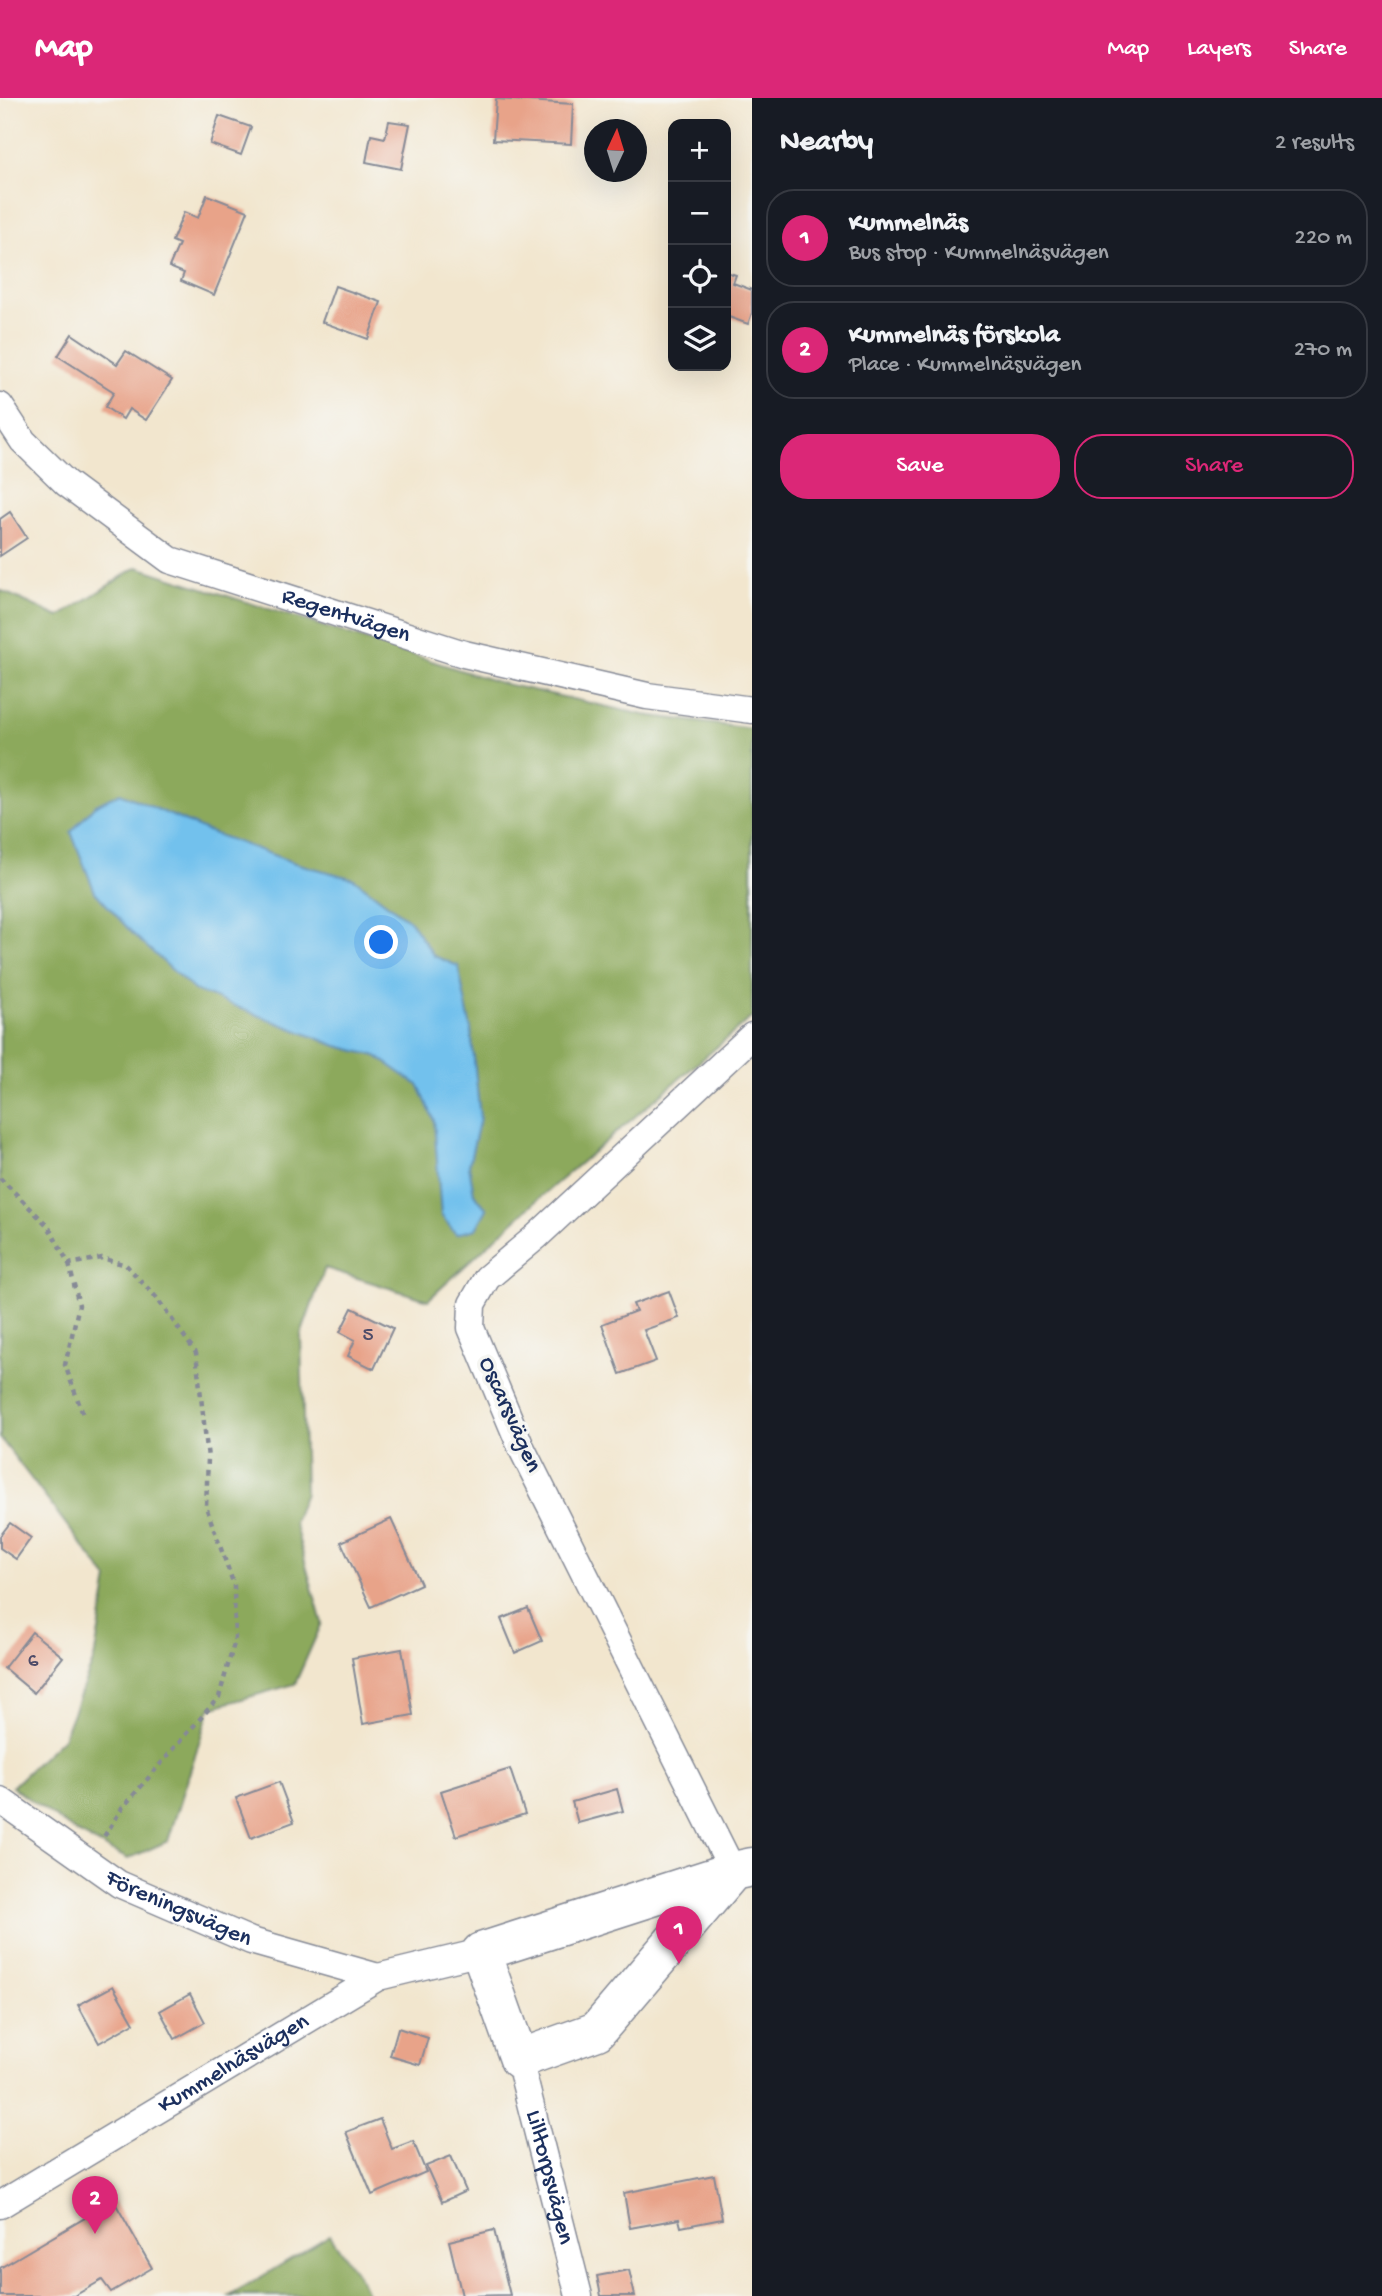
<!DOCTYPE html>
<html lang="en">
<head>
<meta charset="utf-8">
<style>
  body { margin:0; font-family:"Gochi Hand",sans-serif; background:#242831; color:#f1f3f6 }
  .controls { position:absolute; right:21px; top:21px; display:grid; overflow:hidden; border-radius:14px; box-shadow:0 7px 28px #0002 }
  .controls button { width:63px; height:63px; display:grid; place-items:center; padding:0; border:0; border-bottom:2px solid #363941; background:#171b24; color:#f1f3f6; font:35px sans-serif }
  .compass { position:absolute; left:584px; top:21px; width:63px; height:63px; border-radius:50%; background:#171b24; box-shadow:0 7px 28px #0002; rotate:4deg }
  .you { position:absolute; left:382px; top:845px; width:24px; height:24px; margin:-18px; border:5px solid #fff; border-radius:50%; background:#1a73e8; box-shadow:0 0 0 10px #1a73e833 }
  .badge { display:grid; place-items:center; width:46px; height:46px; border-radius:50%; background:#db2777; color:#fff; font-size:23px; font-weight:700 }
  .pin { position:absolute; translate:-50% -58px; filter:drop-shadow(0 2px 4px #0008) }
  .pin::after { content:''; position:absolute; top:37px; width:24px; height:21px; background:inherit; clip-path:polygon(0 0,100% 0,50% 100%) }
  .list { margin:0; padding:0; list-style:none }
  h2 { display:flex; justify-content:space-between; align-items:center; height:91px; margin:0; padding:0 28px; font-size:30px }
  h2 small { font-size:23px; font-weight:400; color:#9ea1a6 }
  .list li { display:grid; grid-template-columns:46px 1fr auto; gap:21px; align-items:center; box-sizing:border-box; height:98px; margin:0 14px 14px; padding:0 14px; border:2px solid #363941; border-radius:28px }
  .list b { display:block; font-size:26px; white-space:nowrap }
  .list p { margin:0; font-size:23px; white-space:nowrap; color:#9ea1a6 }
  .list em { font-size:23px; font-style:normal; color:#9ea1a6 }
  .actions { display:flex; gap:14px; padding:21px 28px }
  .actions a { flex:1; padding:16px 0; border:2px solid #db2777; border-radius:28px; text-align:center; font-size:24px; color:#db2777 }
  .actions .main { background:#db2777; color:#fff }
  .icon { flex:none; width:38px; height:38px; fill:none; stroke:currentColor; stroke-width:2; stroke-linecap:round; stroke-linejoin:round }
  .map { position:relative; flex:none; width:752px; height:2198px; overflow:hidden }
  header { display:flex; align-items:center; gap:42px; box-sizing:border-box; height:98px; padding:0 35px; background:#db2777; color:#fff }
  header strong { font-size:33px }
  nav { display:flex; gap:38px; margin-inline-start:auto; font-size:24px }
  main { display:flex }
  aside { flex:1; background:#171b24 }
  .map>svg:first-child { display:block }
</style>
</head>
<body>
<header>
<strong>Map</strong>
<nav><a>Map</a><a>Layers</a><a>Share</a></nav>
</header>
<main>
<div class="map">
<svg width="752" height="2198" viewBox="0 0 752 2198">
  <rect width="100%" height="100%" fill="#f6f6f2"/>
  <filter id="ink" filterUnits="userSpaceOnUse"><feTurbulence type="fractalNoise" baseFrequency=".0143" numOctaves="2"/><feDisplacementMap in="SourceGraphic" scale="14" xChannelSelector="R" yChannelSelector="G"/><feConvolveMatrix kernelMatrix="1 2 1 2 8 2 1 2 1" color-interpolation-filters="sRGB"/></filter>
  <filter id="wash" filterUnits="userSpaceOnUse"><feTurbulence type="fractalNoise" baseFrequency=".00686" numOctaves="4" result="noise"/><feDisplacementMap in="SourceGraphic" scale="28" xChannelSelector="R" yChannelSelector="G"/><feGaussianBlur stdDeviation="1.57" result="paint"/><feColorMatrix in="noise" values="0 0 0 0 0 0 0 0 0 0 0 0 0 0 0 0 0 1.4 0 .05"/><feComposite in="paint" operator="in"/></filter>
  <g filter="url(#wash)">
    <rect width="100%" height="100%" fill="#f2e6ce"/>
    <g fill="#8ca95c" stroke="#546c5d" stroke-width="2">
      <polygon points="137,469 501,585 644,617 752,631 752,919 538,1101 428,1202 325,1170 301,1237 305,1395 294,1424 322,1525 295,1586 210,1610 168,1743 128,1761 79,1736 12,1689 63,1640 94,1561 108,1481 0,1340 0,492 59,519"/>
      <polygon points="330,2137 361,2182 368,2198 230,2198"/>
    </g>
    <polygon fill="#72c1ed" stroke="#4678a6" stroke-width="2" points="120,695 207,733 295,765 354,781 410,823 434,858 458,868 471,931 480,1020 469,1067 474,1096 487,1111 476,1131 456,1136 441,1117 434,1022 419,988 376,958 337,948 194,892 134,837 95,794 71,734 94,708"/>
    <g id="blocks">
      <g fill="#e8a389">
        <polygon points="496,1 573,6 571,46 493,42"/>
        <polygon points="219,18 251,29 241,57 210,46"/>
        <polygon points="389,23 410,26 401,71 366,64 371,37 385,40"/>
        <polygon points="207,97 248,113 214,197 181,183 184,175 169,169 179,146 172,143 184,114 198,120"/>
        <polygon points="726,174 736,177 733,185 752,192 752,215 748,226 726,218"/>
        <polygon points="335,188 381,204 368,241 322,224"/>
        <polygon points="72,236 117,266 126,253 172,282 146,322 129,311 123,321 105,309 114,294 58,258"/>
        <polygon points="10,414 27,440 0,458 0,421"/>
        <polygon points="669,1193 679,1220 644,1232 656,1263 620,1276 602,1226 636,1213 633,1206"/>
        <polygon points="352,1210 393,1230 374,1271 348,1258 355,1242 340,1234"/>
        <polygon points="391,1421 421,1486 371,1509 341,1444"/>
        <polygon points="10,1425 31,1440 16,1461 0,1450 0,1438"/>
        <polygon points="528,1510 542,1543 515,1555 501,1521"/>
        <polygon points="32,1534 63,1559 34,1595 4,1570"/>
        <polygon points="402,1551 413,1617 363,1626 352,1560"/>
        <polygon points="510,1671 525,1716 456,1738 441,1693"/>
        <polygon points="279,1684 294,1724 251,1740 236,1700"/>
        <polygon points="617,1691 623,1713 578,1725 572,1704"/>
        <polygon points="113,1888 134,1925 99,1945 78,1907"/>
        <polygon points="190,1896 205,1924 175,1941 160,1913"/>
        <polygon points="398,1930 428,1940 420,1967 390,1958"/>
        <polygon points="380,2021 392,2051 413,2043 426,2074 372,2097 346,2034"/>
        <polygon points="451,2058 466,2093 442,2104 426,2068"/>
        <polygon points="714,2077 722,2121 681,2129 679,2121 630,2130 624,2095"/>
        <polygon points="114,2103 152,2170 111,2194 102,2182 74,2198 0,2198 0,2170"/>
        <polygon points="494,2132 510,2197 462,2198 449,2143"/>
        <polygon points="629,2172 635,2198 601,2198 597,2178"/>
      </g>
    </g>
  </g>
  <g filter="url(#ink)">
    <use href="#blocks" fill-opacity="0" stroke="#868a96" stroke-width="2"/>
    <g fill="none" stroke-linecap="round" stroke-linejoin="round">
      <defs>
        <g id="street">
          <path id="s1" d="M0 308 23 343 66 385 170 462 464 556 647 598 752 612"/>
          <path id="s2" d="M0 1702 119 1786 251 1843 378 1879"/>
          <polyline points="733,1773 521,1349 471,1230 472,1206 487,1180 537,1138 752,938"/>
          <path id="s3" d="M519 1961 579 2198"/>
          <path id="s4" d="M0 2107 378 1879 481 1854"/>
        </g>
        <polyline id="secondary" points="733,1773 597,1933 519,1961 481,1854 733,1773 752,1769"/>
      </defs>
      <use href="#street" stroke="#868a96" stroke-width="29"/>
      <use href="#secondary" stroke="#868a96" stroke-width="41"/>
      <g stroke="#868a96" stroke-width="4.5" stroke-dasharray="5 5" stroke-linecap="butt">
        <polyline points="0,1080 48,1128 69,1166 102,1160 126,1167 156,1199 196,1255 208,1360 206,1409 234,1487 235,1542 219,1599 123,1709 103,1740"/>
        <polyline points="69,1166 79,1207 65,1267 84,1319"/>
      </g>
      <use href="#street" stroke="#fff" stroke-width="26"/>
      <use href="#secondary" stroke="#fff" stroke-width="38"/>
    </g>
  </g>
  <g text-anchor="middle" dominant-baseline="central" stroke-width="7" stroke-linejoin="round" paint-order="stroke">
    <g font-size="21" fill="#4e4c69">
      <text x="368" y="1238">5</text>
      <text x="33" y="1564">6</text>
    </g>
    <g font-size="24" fill="#1b2f5e" stroke="#f6f6f2">
      <text stroke="none"><textPath href="#s1" startOffset="416">Regentvägen</textPath></text>
      <text transform="translate(509 1317) rotate(66)">Oscarsvägen</text>
      <text stroke="none"><textPath href="#s2" startOffset="210">Föreningsvägen</textPath></text>
      <text stroke="none"><textPath href="#s4" startOffset="273">Kummelnäsvägen</textPath></text>
      <text stroke="none"><textPath href="#s3" startOffset="122">Lilltorpsvägen</textPath></text>
    </g>
  </g>
</svg>
<div class="controls">
<button>+</button>
<button>−</button>
<button><svg class="icon" aria-label="locate" viewBox="0 0 24 24"><circle cx="12" cy="12" r="6"/><path d="M12 2v4M12 18v4M2 12h4M18 12h4"/></svg></button>
<button><svg class="icon" aria-label="layers" viewBox="0 0 24 24"><path d="M12 4l9 5-9 5-9-5zM3 14l9 5 9-5"/></svg></button>
</div>
<svg class="compass" viewBox="-18 -18 36 36"><path d="M0-13l5 13h-10z" fill="#e53935"/><path d="M0 13l5-13h-10z" fill="#9ea1a6"/></svg>
<div class="you"></div>
<div class="pin badge" style="left:679px;top:1866px">1</div>
<div class="pin badge" style="left:95px;top:2136px">2</div>
</div>
<aside>
<h2>Nearby<small>2 results</small></h2>
<ul class="list">
<li><span class="badge">1</span><div><b>Kummelnäs</b><p>Bus stop · Kummelnäsvägen</p></div><em>220 m</em></li>
<li><span class="badge">2</span><div><b>Kummelnäs förskola</b><p>Place · Kummelnäsvägen</p></div><em>270 m</em></li>
</ul>
<div class="actions"><a class="main">Save</a><a>Share</a></div>
</aside>
</main>
</body>
</html>
